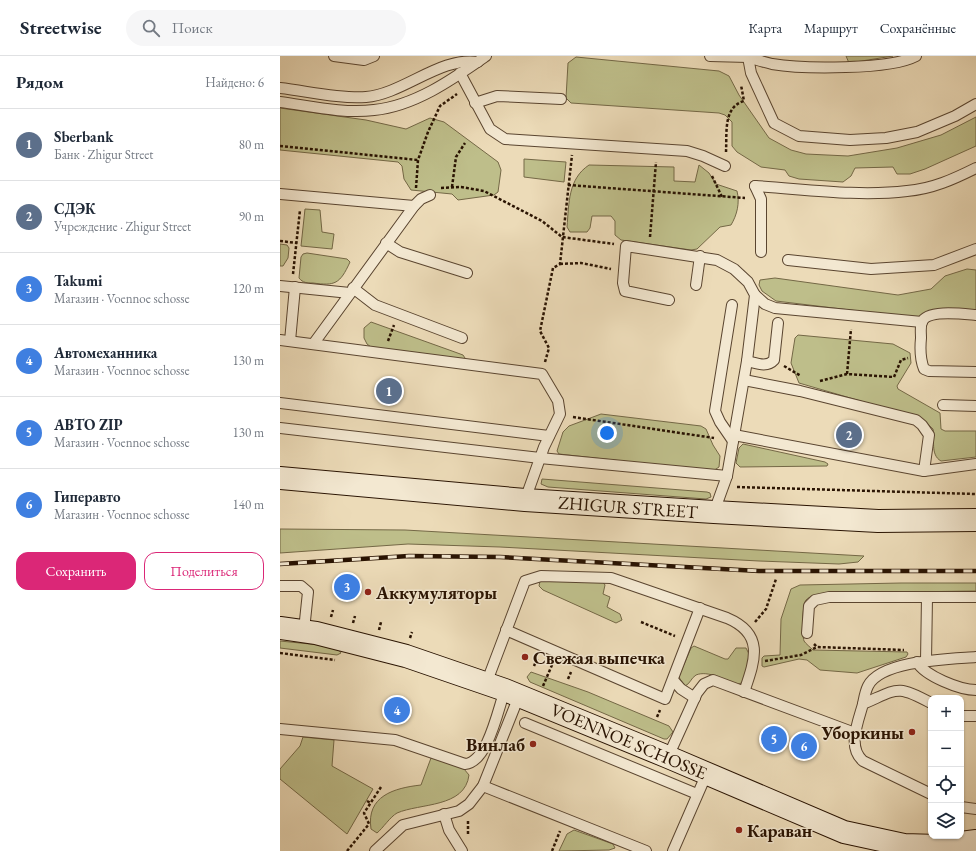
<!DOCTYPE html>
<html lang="ru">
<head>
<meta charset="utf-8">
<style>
  body { margin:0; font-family:"EB Garamond",serif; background:#f6f6f7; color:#1f2937 }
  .controls { position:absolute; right:12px; bottom:12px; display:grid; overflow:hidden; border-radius:8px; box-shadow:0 1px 3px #0004 }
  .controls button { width:36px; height:36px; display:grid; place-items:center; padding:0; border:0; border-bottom:1px solid #e0e1e3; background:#fff; color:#1f2937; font:20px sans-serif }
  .you { position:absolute; left:327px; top:377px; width:14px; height:14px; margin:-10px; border:3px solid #fff; border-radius:50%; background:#1a73e8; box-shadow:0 0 0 6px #1a73e833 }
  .badge { display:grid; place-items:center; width:26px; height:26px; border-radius:50%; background:#db2777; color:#fff; font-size:13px; font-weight:700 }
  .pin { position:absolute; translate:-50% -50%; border:2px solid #fff; box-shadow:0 1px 4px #0006 }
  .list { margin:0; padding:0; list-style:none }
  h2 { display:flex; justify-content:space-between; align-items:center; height:52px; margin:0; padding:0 16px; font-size:17px }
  h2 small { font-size:13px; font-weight:400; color:#747a83 }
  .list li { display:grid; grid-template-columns:26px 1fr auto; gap:12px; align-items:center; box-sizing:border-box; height:72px; padding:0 16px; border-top:1px solid #e0e1e3 }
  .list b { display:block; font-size:15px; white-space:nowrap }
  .list p { margin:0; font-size:13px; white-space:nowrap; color:#747a83 }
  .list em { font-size:13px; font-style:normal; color:#747a83 }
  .actions { display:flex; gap:8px; padding:12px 16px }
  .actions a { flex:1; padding:9px 0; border:1px solid #db2777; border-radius:12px; text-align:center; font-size:14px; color:#db2777 }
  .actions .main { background:#db2777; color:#fff }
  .icon { flex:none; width:22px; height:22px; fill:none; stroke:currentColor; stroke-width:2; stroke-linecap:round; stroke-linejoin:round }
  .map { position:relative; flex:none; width:696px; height:795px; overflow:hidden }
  header { display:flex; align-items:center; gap:24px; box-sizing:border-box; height:56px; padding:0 20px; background:#fff; border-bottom:1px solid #e0e1e3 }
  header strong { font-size:19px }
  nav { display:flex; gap:22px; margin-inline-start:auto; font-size:14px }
  .search { width:280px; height:36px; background:#f6f6f7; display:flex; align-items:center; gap:10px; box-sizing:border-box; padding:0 14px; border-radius:22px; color:#747a83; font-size:15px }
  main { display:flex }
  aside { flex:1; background:#fff }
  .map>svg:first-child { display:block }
</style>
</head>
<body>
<header>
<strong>Streetwise</strong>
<div class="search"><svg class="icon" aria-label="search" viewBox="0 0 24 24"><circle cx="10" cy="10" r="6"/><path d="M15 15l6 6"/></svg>Поиск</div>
<nav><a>Карта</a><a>Маршрут</a><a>Сохранённые</a></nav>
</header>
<main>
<aside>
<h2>Рядом<small>Найдено: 6</small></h2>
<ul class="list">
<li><span class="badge" style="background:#5c6f8a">1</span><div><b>Sberbank</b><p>Банк · Zhigur Street</p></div><em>80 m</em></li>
<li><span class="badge" style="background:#5c6f8a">2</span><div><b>СДЭК</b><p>Учреждение · Zhigur Street</p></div><em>90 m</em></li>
<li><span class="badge" style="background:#3f7fe0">3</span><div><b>Takumi</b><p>Магазин · Voennoe schosse</p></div><em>120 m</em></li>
<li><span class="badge" style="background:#3f7fe0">4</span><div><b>Автомеханника</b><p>Магазин · Voennoe schosse</p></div><em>130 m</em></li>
<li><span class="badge" style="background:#3f7fe0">5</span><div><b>АВТО ZIP</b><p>Магазин · Voennoe schosse</p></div><em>130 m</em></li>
<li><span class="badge" style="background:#3f7fe0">6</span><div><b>Гиперавто</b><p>Магазин · Voennoe schosse</p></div><em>140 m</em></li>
</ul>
<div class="actions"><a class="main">Сохранить</a><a>Поделиться</a></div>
</aside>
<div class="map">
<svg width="696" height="795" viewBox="0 0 696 795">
  <rect width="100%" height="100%" fill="#ecdbb8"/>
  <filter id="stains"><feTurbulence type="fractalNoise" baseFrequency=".005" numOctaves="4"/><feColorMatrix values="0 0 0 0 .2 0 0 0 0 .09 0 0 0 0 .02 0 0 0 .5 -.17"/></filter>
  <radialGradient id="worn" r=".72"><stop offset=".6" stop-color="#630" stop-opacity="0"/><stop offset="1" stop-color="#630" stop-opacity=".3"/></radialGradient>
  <g fill="#bebe8a" stroke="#746846">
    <polygon points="566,0 613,0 569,7"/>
    <polygon points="296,1 439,15 449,20 459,39 489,82 511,94 526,98 568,100 617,92 661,79 696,61 696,90 645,113 630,118 617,118 613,111 575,112 571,120 563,126 519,123 509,120 505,114 481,111 457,96 452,90 452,66 445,59 439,57 291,47 286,42 288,7"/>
    <polygon points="0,52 86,64 126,73 150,62 164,66 218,106 221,114 218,136 214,139 178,144 172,138 131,134 124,123 122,110 118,106 0,94"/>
    <polygon points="244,103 286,106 284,126 244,121"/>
    <path d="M309 109 394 111V125L415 126 419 109 429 117 436 128 457 135C460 147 457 159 451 169L440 171 417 193 411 194 341 184 335 179V165L331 160H312L310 172 307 176H290L287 171C289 147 288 123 309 109Z"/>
    <polygon points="25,153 40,154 42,176 54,178 52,193 21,190"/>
    <polygon points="0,188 7,189 9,192 8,202 3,210 0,210"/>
    <path d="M27 197 67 203 70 206C60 228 55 230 33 227 27 227 23 227 19 222L21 201 23 198Z"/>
    <polygon points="687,213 696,214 696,254 636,262 496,245 482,235 479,229 480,224 495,222 618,239 651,233 665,220"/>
    <polygon points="91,266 172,295 183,299 185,302 184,305 180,305 91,291 87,288 84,282 84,272"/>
    <path d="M518 279 613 288 630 297 631 307 617 330 618 333 660 357 661 373 665 375H696V401L661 405C650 399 655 383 653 373L642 363 519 327 511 307 515 282Z"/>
    <polygon points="321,358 421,370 426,373 433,389 440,400 439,411 433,415 279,398 277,395 283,376 289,370"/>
    <polygon points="463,388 545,406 548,408 547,410 460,411 456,407 459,392"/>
    <polygon points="262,423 427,436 430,437 431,441 426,443 268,431 261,428"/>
    <polygon points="0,473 125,474 584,500 578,506 559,508 479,505 220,491 128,488 0,497"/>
    <polygon points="262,524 323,526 325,529 323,538 330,541 327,551 340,558 342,564 336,567 263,534 259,530 260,525"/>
    <path d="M621 527H696V535L547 537C541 539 530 539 526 544 522 549 522 579 524 585 526 588 530 591 533 594L627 596 628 598 626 601 577 617 540 614 527 604 519 603 484 611 482 610V602L484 600 500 599 501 563 511 533 520 529Z"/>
    <polygon points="0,585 40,589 58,593 61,597 57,599 0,592"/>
    <path d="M414 590 445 603H448L456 592H466L470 600 464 626 456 629C445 624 428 614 416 619 411 622 410 628 405 630L400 623 399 620 411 592Z"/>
    <polygon points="251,616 308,636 389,670 393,676 387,683 384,683 250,626 247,621"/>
    <polygon points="23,681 54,684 52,710 93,733 67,778 0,723 0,713 20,690"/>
    <path d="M151 702H155L184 713 189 719C185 752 140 747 117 757 110 761 103 772 97 777L91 773C86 740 114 732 141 729Z"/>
    <polygon points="294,774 333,788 335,792 329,794 279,795 287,778"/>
  </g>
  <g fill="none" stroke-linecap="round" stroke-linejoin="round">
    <defs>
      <g id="lane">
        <polyline points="54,0 84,4 94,0"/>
        <polyline points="430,0 468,1 468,0"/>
        <path d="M636 0C610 14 522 13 492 8 484 6 476 4 468 1L471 17 494 67 519 80 570 84 606 82 637 76 675 60 696 48"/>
        <polyline points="180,17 210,73 225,83 407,95 423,100 445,110"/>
        <path d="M0 32C27 35 59 43 86 41 123 38 161 0 198 6"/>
        <path d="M0 46C30 50 64 58 94 54 135 50 173 23 206 0"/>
        <polyline points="195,47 217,40 281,43"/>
        <path d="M475 130C524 133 578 141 627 135 652 133 674 123 696 112"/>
        <polyline points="475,130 481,143 481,196"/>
        <polyline points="0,138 134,150"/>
        <polyline points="106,187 120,196 187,217"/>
        <polyline points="508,204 591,213 654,209 696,193"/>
        <polyline points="416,229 420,200"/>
        <polyline points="0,230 70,237"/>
        <polyline points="73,232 95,249 182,282"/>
        <polyline points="475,239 485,248 495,252 642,266"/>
        <polyline points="389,244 345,235 343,227 346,190 437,204 454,213 468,226 475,239 467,305 447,420 434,456"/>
        <polyline points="452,249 435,355 440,366 453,385"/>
        <path d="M696 259C684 258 647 253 642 266 640 270 641 277 641 282 640 292 640 303 644 313L649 315 696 316"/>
        <polyline points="0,284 262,318 278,345 280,358 264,391 245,444"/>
        <polyline points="10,285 15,231"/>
        <polyline points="34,287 134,150 141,143 150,139"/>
        <path d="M467 305C476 307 487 312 494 304L498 267"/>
        <polyline points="464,324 520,335 636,364 642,369 649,379 644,415"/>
        <polyline points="0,347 269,380"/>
        <polyline points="663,349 696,350"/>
        <polyline points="0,372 260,402 447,420"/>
        <polyline points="454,379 644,415 696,408"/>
        <polyline points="0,530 21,530 28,536 24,574"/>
        <polyline points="226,574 385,643 420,552"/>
        <polyline points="527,577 529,550 535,544 549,541 696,541"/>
        <polyline points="646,605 647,541"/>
        <path d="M637 606C645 620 680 634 696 634"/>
        <polyline points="393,624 401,633 415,642"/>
        <path d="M206 628 245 525 261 520 331 522 447 562C485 578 475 604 464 636"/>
        <path d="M651 647C616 628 618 633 583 648 578 666 567 691 583 705L651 738"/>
        <path d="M583 648C584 643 585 636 588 630 601 604 671 603 696 601"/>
        <polyline points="681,660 696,660"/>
        <polyline points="245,667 417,738"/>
        <path d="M0 673 115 684 185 708C208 706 218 653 225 634"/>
        <polyline points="388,701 417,637 424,628 433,624 575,677"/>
        <polyline points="203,730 366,795"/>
        <polyline points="681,751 696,753"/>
        <polyline points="164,758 169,774 182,795"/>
        <polyline points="95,795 123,769 179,755 189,748 203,730 239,640"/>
        <polyline points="393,795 427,717"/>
      </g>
      <g id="secondary">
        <polyline points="0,422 245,444 434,456 598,465 696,464"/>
        <polyline points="0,572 36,577 126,600 225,634 388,701 564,776 624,789 658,790 696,785"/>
      </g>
    </defs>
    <use href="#lane" stroke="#5a4530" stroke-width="12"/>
    <use href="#secondary" stroke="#291302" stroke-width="24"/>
    <g stroke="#291302" stroke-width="2.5" stroke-dasharray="3 2" stroke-linecap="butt">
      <polyline points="0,90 138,104"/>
      <path d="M446 96C447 77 443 51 464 45L461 29"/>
      <polyline points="432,120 442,141"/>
      <polyline points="288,129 465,142"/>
      <polyline points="172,131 176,101 185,87"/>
      <polyline points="136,132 138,104 148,76 160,50 177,38"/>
      <polyline points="161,132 181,131 204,135 262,165 282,181 334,188"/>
      <polyline points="370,181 376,106"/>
      <polyline points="0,185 17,187"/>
      <polyline points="280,208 301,207 331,213"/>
      <polyline points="13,218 20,154"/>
      <polyline points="108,285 114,269"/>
      <polyline points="265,306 269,292 260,275 273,212 280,208 292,99"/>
      <polyline points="504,310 521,320"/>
      <polyline points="567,318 571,273"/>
      <polyline points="540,325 567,318 614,321 621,304 628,302"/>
      <polyline points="293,361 434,382"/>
      <polyline points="457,431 696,438"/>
      <polyline points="51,561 53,554"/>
      <polyline points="361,566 395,580"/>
      <polyline points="475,566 486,553 496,523"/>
      <polyline points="73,567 75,560"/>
      <polyline points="99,574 101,566"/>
      <polyline points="130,582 132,576"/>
      <polyline points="534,588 537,591 624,594"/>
      <polyline points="0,597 55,604"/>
      <polyline points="485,605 521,599 537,591"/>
      <polyline points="254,610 258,601"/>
      <polyline points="288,623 291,616"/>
      <polyline points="263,630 272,609"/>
      <polyline points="377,661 380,654"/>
      <polyline points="87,745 91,747"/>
      <polyline points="188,778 188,765"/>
      <polyline points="67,795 89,768 84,757 101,731"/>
      <polyline points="272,795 280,775"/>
    </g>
    <use href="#lane" stroke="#f3e8d1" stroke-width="10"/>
    <use href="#secondary" stroke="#f3e8d1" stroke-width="22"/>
    <defs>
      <polyline id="rail" points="0,508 129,500 220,501 479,515 696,515"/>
    </defs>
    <use href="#rail" stroke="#291302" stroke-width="4.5"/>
    <use href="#rail" stroke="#f3e8d1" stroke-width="3" stroke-dasharray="9" stroke-linecap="butt"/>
  </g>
  <g fill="#8f2418" stroke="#f3e8d1" stroke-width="1.5">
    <circle cx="88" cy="536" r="4"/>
    <circle cx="245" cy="601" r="4"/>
    <circle cx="632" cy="676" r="4"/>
    <circle cx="253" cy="688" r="4"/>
    <circle cx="459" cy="774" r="4"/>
  </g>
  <g text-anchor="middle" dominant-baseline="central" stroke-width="3" stroke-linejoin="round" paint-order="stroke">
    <g font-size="18" fill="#291302" stroke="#f3e8d1">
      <text transform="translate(348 451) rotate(4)">ZHIGUR STREET</text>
      <text transform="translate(349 685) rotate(23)">VOENNOE SCHOSSE</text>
    </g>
    <g font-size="18" font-weight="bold" fill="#291302" stroke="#f3e8d1" text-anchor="start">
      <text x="96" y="536">Аккумуляторы</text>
      <text x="253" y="601">Свежая выпечка</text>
      <text x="624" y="676" text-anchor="end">Уборкины</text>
      <text x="245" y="688" text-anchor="end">Винлаб</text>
      <text x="467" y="774">Караван</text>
    </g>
  </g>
  <rect width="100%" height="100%" filter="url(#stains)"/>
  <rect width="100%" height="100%" fill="url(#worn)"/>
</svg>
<div class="controls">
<button>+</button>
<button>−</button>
<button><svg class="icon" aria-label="locate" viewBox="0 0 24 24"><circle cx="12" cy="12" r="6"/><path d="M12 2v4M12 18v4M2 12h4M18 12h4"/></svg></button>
<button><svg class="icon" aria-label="layers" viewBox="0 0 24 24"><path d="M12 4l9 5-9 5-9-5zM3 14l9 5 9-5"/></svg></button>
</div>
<div class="you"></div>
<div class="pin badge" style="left:109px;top:335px;background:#5c6f8a">1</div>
<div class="pin badge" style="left:569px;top:379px;background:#5c6f8a">2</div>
<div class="pin badge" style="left:67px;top:531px;background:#3f7fe0">3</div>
<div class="pin badge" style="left:117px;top:654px;background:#3f7fe0">4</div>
<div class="pin badge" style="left:494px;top:683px;background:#3f7fe0">5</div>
<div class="pin badge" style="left:524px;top:690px;background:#3f7fe0">6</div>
</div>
</main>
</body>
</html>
